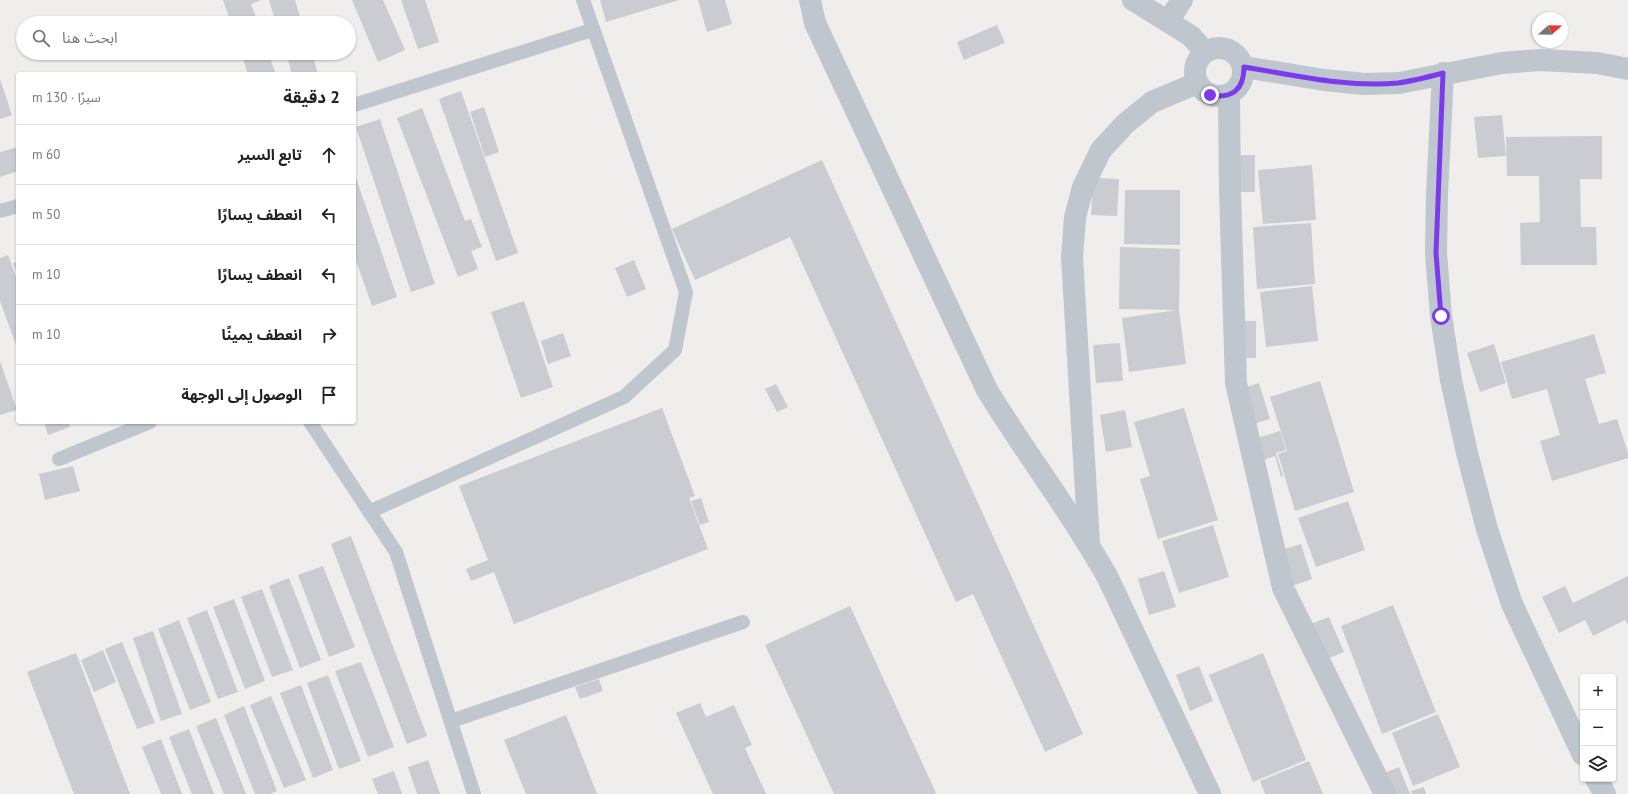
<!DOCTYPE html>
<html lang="ar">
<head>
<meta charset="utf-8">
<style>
  body { margin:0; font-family:"PT Sans","Noto Sans Arabic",sans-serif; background:#f2f2f2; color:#222; direction:rtl }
  .controls { position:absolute; right:12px; bottom:12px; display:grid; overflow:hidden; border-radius:4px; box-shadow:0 1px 3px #0004 }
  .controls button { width:36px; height:36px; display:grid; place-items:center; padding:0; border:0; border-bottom:1px solid #e0e0e0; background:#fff; color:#222; font:20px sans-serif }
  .compass { position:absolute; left:1532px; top:12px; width:36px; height:36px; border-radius:50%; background:#fff; box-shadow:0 1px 3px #0004; rotate:70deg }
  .stop { position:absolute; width:12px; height:12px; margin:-9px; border:3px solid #7c3aed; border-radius:50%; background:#fff }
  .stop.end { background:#7c3aed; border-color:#fff; box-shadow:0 1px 4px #0008 }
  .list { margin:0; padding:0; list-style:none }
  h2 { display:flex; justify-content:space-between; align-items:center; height:52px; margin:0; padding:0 16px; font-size:17px }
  h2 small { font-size:13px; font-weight:400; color:#767676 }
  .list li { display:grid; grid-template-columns:26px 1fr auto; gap:12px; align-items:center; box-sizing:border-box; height:60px; padding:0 16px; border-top:1px solid #e0e0e0 }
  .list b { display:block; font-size:15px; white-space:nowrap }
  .list em { font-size:13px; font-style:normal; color:#767676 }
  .icon { flex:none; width:22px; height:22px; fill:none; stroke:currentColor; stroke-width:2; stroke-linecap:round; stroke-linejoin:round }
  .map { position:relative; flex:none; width:1628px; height:794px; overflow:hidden; direction:ltr }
  .search { position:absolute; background:#fff; box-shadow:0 1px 3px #0004; left:16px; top:16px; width:340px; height:44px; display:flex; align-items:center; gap:10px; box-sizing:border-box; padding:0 14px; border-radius:22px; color:#767676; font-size:15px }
  .panel { position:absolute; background:#fff; box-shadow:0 1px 3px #0004; left:16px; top:72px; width:340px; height:352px; border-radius:4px; direction:rtl }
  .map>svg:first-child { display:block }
</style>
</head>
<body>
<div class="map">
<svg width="1628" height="794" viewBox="0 0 1628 794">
  <rect width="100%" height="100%" fill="#f0eded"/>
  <g fill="#caccd1">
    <polygon points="223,0 261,0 251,4 258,23 231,23"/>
    <polygon points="269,0 295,0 302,23 276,23"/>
    <polygon points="352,0 383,0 405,50 378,62"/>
    <polygon points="401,0 425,0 439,42 418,49"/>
    <polygon points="600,0 679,0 606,22"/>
    <polygon points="698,0 725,0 732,24 707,32"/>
    <polygon points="997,25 1005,43 964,60 957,42"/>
    <polygon points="241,53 268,53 276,74 248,74"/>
    <polygon points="286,53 312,53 318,74 292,74"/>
    <polygon points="0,79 12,115 0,119"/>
    <polygon points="461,91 518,253 496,261 439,99"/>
    <polygon points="484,107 499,152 485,157 470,112"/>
    <polygon points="422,108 465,221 471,219 482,247 471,251 478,269 458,277 397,118"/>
    <polygon points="1502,115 1506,156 1478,158 1474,117"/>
    <polygon points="380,119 435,284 411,292 356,127"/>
    <polygon points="1602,136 1602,179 1580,179 1581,227 1596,227 1597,265 1521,265 1520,223 1540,222 1539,176 1507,176 1506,137"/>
    <polygon points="18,147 18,171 0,177 0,152"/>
    <polygon points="1227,155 1255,155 1255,192 1228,192"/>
    <polygon points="822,160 1083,734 1045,752 973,594 956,602 790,237 695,280 672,229"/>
    <polygon points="1312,165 1316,220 1263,224 1258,170"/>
    <polygon points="354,172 397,297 372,306 354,255"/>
    <polygon points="1093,178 1119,179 1117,216 1091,215"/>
    <polygon points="1125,190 1180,190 1180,245 1124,244"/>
    <polygon points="1311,223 1315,284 1257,289 1253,227"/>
    <polygon points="1120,247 1180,249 1179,310 1186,364 1129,372 1122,318 1177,310 1119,309"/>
    <polygon points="8,255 18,282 18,350 0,301 0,258"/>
    <polygon points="634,260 646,289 627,297 615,268"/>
    <polygon points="18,262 18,276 13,263"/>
    <polygon points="1312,286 1318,341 1266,347 1260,292"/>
    <polygon points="524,301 553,387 521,398 491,312"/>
    <rect x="1230" y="321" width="26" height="37"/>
    <polygon points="563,333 571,356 548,364 541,341"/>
    <polygon points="1594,334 1606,373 1585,379 1599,424 1617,419 1628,453 1628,458 1552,481 1540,441 1560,435 1547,389 1512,399 1501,362"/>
    <polygon points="1120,343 1123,381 1096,383 1093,345"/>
    <polygon points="1494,344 1506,383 1480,392 1467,353"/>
    <polygon points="0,361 17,410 0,415"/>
    <polygon points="1320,381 1354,492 1295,511 1278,454 1287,451 1270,397"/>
    <polygon points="1259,383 1270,419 1244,427 1232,392"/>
    <polygon points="776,384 788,407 777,412 765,389"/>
    <polygon points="662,408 695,496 689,498 708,549 514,624 494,572 471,581 466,569 488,560 459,486"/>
    <polygon points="1184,408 1218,520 1158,539 1140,479 1150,476 1134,422"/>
    <polygon points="1125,410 1132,447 1106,452 1100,415"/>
    <polygon points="44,422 69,422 70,427 48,435"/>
    <polygon points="1280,431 1286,450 1276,453 1283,476 1281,477 1275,456 1261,461 1254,439"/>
    <polygon points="73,466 80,491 45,500 39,474"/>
    <polygon points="701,498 709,522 700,525 691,501"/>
    <polygon points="1348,501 1365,550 1316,567 1298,518"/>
    <polygon points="1213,525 1229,577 1179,593 1162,541"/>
    <polygon points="351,536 427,736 407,744 331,544"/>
    <polygon points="1301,544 1312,579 1286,588 1274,552"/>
    <polygon points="323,566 355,647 329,657 298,575"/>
    <polygon points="1164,571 1176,607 1149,615 1138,579"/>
    <polygon points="1628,576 1628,625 1625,620 1593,636 1585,620 1559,633 1542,597 1565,586 1573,603"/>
    <polygon points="289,578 321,660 300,668 269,586"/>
    <polygon points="262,589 293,670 272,677 241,597"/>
    <polygon points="234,599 265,681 245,689 213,607"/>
    <polygon points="1393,605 1436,712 1382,734 1341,626"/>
    <polygon points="850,606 936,793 935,794 834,794 765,645"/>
    <polygon points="207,610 238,692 218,699 187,618"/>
    <polygon points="1329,617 1344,652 1318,663 1303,627"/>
    <polygon points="179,620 211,702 190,710 158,629"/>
    <polygon points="153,631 182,714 161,721 133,638"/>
    <polygon points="122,642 155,723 137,729 105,649"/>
    <polygon points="103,650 116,682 94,692 81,660"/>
    <polygon points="76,653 130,794 74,794 27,672"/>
    <polygon points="1263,653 1306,760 1253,782 1209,675"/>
    <polygon points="361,662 394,747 368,757 335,671"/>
    <polygon points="1199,666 1213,701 1190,711 1176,675"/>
    <polygon points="328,675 361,761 339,769 307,683"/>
    <polygon points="599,679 603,691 580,699 575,687"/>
    <polygon points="301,685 333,770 313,778 280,693"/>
    <polygon points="271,696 306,780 284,788 250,705"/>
    <polygon points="700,703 706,717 734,705 752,745 745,748 766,794 713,794 676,713"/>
    <polygon points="244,706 277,791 270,794 255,794 224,715"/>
    <polygon points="1438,714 1460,767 1413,786 1392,733"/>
    <polygon points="566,715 597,794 526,794 504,740"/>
    <polygon points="216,718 246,794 224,794 196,726"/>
    <polygon points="189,729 214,794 192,794 169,737"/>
    <polygon points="161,739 182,794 161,794 142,747"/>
    <polygon points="428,760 440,794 417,794 408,767"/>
    <polygon points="1309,761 1323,794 1265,794 1260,781"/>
    <polygon points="1399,767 1410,794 1381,794 1374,777"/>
    <polygon points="394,771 402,794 378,794 372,779"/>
    <polygon points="1424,787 1426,794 1412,794 1411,791"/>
  </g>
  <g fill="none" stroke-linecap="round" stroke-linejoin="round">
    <g stroke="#bfc6ce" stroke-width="14">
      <polyline points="354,105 592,30"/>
      <polyline points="0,211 18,206"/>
      <polyline points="310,422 396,552 474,794"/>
      <polyline points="59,459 150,422"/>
      <polyline points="369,512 624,397 675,350 686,292 583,0"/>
      <polyline points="451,721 743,622"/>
    </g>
    <g stroke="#bfc6ce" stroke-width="22">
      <path d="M810 0 815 23 987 390C1026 454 1072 513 1108 578L1210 794"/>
      <polyline points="1133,0 1191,36 1205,52"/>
      <polyline points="1168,21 1182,0"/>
      <circle cx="1219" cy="72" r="24"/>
      <polyline points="1244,67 1324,80 1364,84 1399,83 1502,63 1541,60 1597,63 1628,69"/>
      <polyline points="1443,73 1437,195 1436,253 1441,316 1451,380 1467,453 1487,529 1512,604 1583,755"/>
      <polyline points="1229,95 1230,191 1236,383 1283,588 1385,794"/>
      <polyline points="1089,543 1072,257 1075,217 1083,187 1101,150 1125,124 1152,102 1197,83"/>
      <polyline points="1596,779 1605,794"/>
    </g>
  </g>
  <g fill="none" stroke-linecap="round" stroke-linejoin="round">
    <path stroke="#7c3aed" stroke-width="5" d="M1210 95C1232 99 1244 90 1244 67 1294 75 1347 88 1398 83 1413 81 1428 77 1443 73L1436 253 1441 316"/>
  </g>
</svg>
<div class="controls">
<button>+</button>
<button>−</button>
<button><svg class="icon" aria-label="layers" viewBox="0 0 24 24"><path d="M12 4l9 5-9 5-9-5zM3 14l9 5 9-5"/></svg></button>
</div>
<svg class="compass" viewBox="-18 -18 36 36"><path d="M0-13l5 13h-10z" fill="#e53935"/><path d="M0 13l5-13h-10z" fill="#767676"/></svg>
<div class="stop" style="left:1441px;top:316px"></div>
<div class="stop end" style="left:1210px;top:95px"></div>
<div class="search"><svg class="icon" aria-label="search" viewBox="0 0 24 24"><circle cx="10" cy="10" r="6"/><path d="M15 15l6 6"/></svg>ابحث هنا</div>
<section class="panel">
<h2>2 دقيقة<small>سيرًا · 130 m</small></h2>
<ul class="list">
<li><svg class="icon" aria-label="ahead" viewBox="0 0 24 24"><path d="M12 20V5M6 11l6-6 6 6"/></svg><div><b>تابع السير</b></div><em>60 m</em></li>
<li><svg class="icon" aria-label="left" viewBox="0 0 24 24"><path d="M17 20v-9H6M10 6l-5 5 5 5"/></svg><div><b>انعطف يسارًا</b></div><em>50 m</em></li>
<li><svg class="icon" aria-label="left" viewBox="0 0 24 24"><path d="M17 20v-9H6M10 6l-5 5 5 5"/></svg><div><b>انعطف يسارًا</b></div><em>10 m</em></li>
<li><svg class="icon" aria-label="right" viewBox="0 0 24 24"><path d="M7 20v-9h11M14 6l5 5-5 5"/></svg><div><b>انعطف يمينًا</b></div><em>10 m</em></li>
<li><svg class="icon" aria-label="arrive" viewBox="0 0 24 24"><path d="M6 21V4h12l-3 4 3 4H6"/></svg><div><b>الوصول إلى الوجهة</b></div></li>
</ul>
</section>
</div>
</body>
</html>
